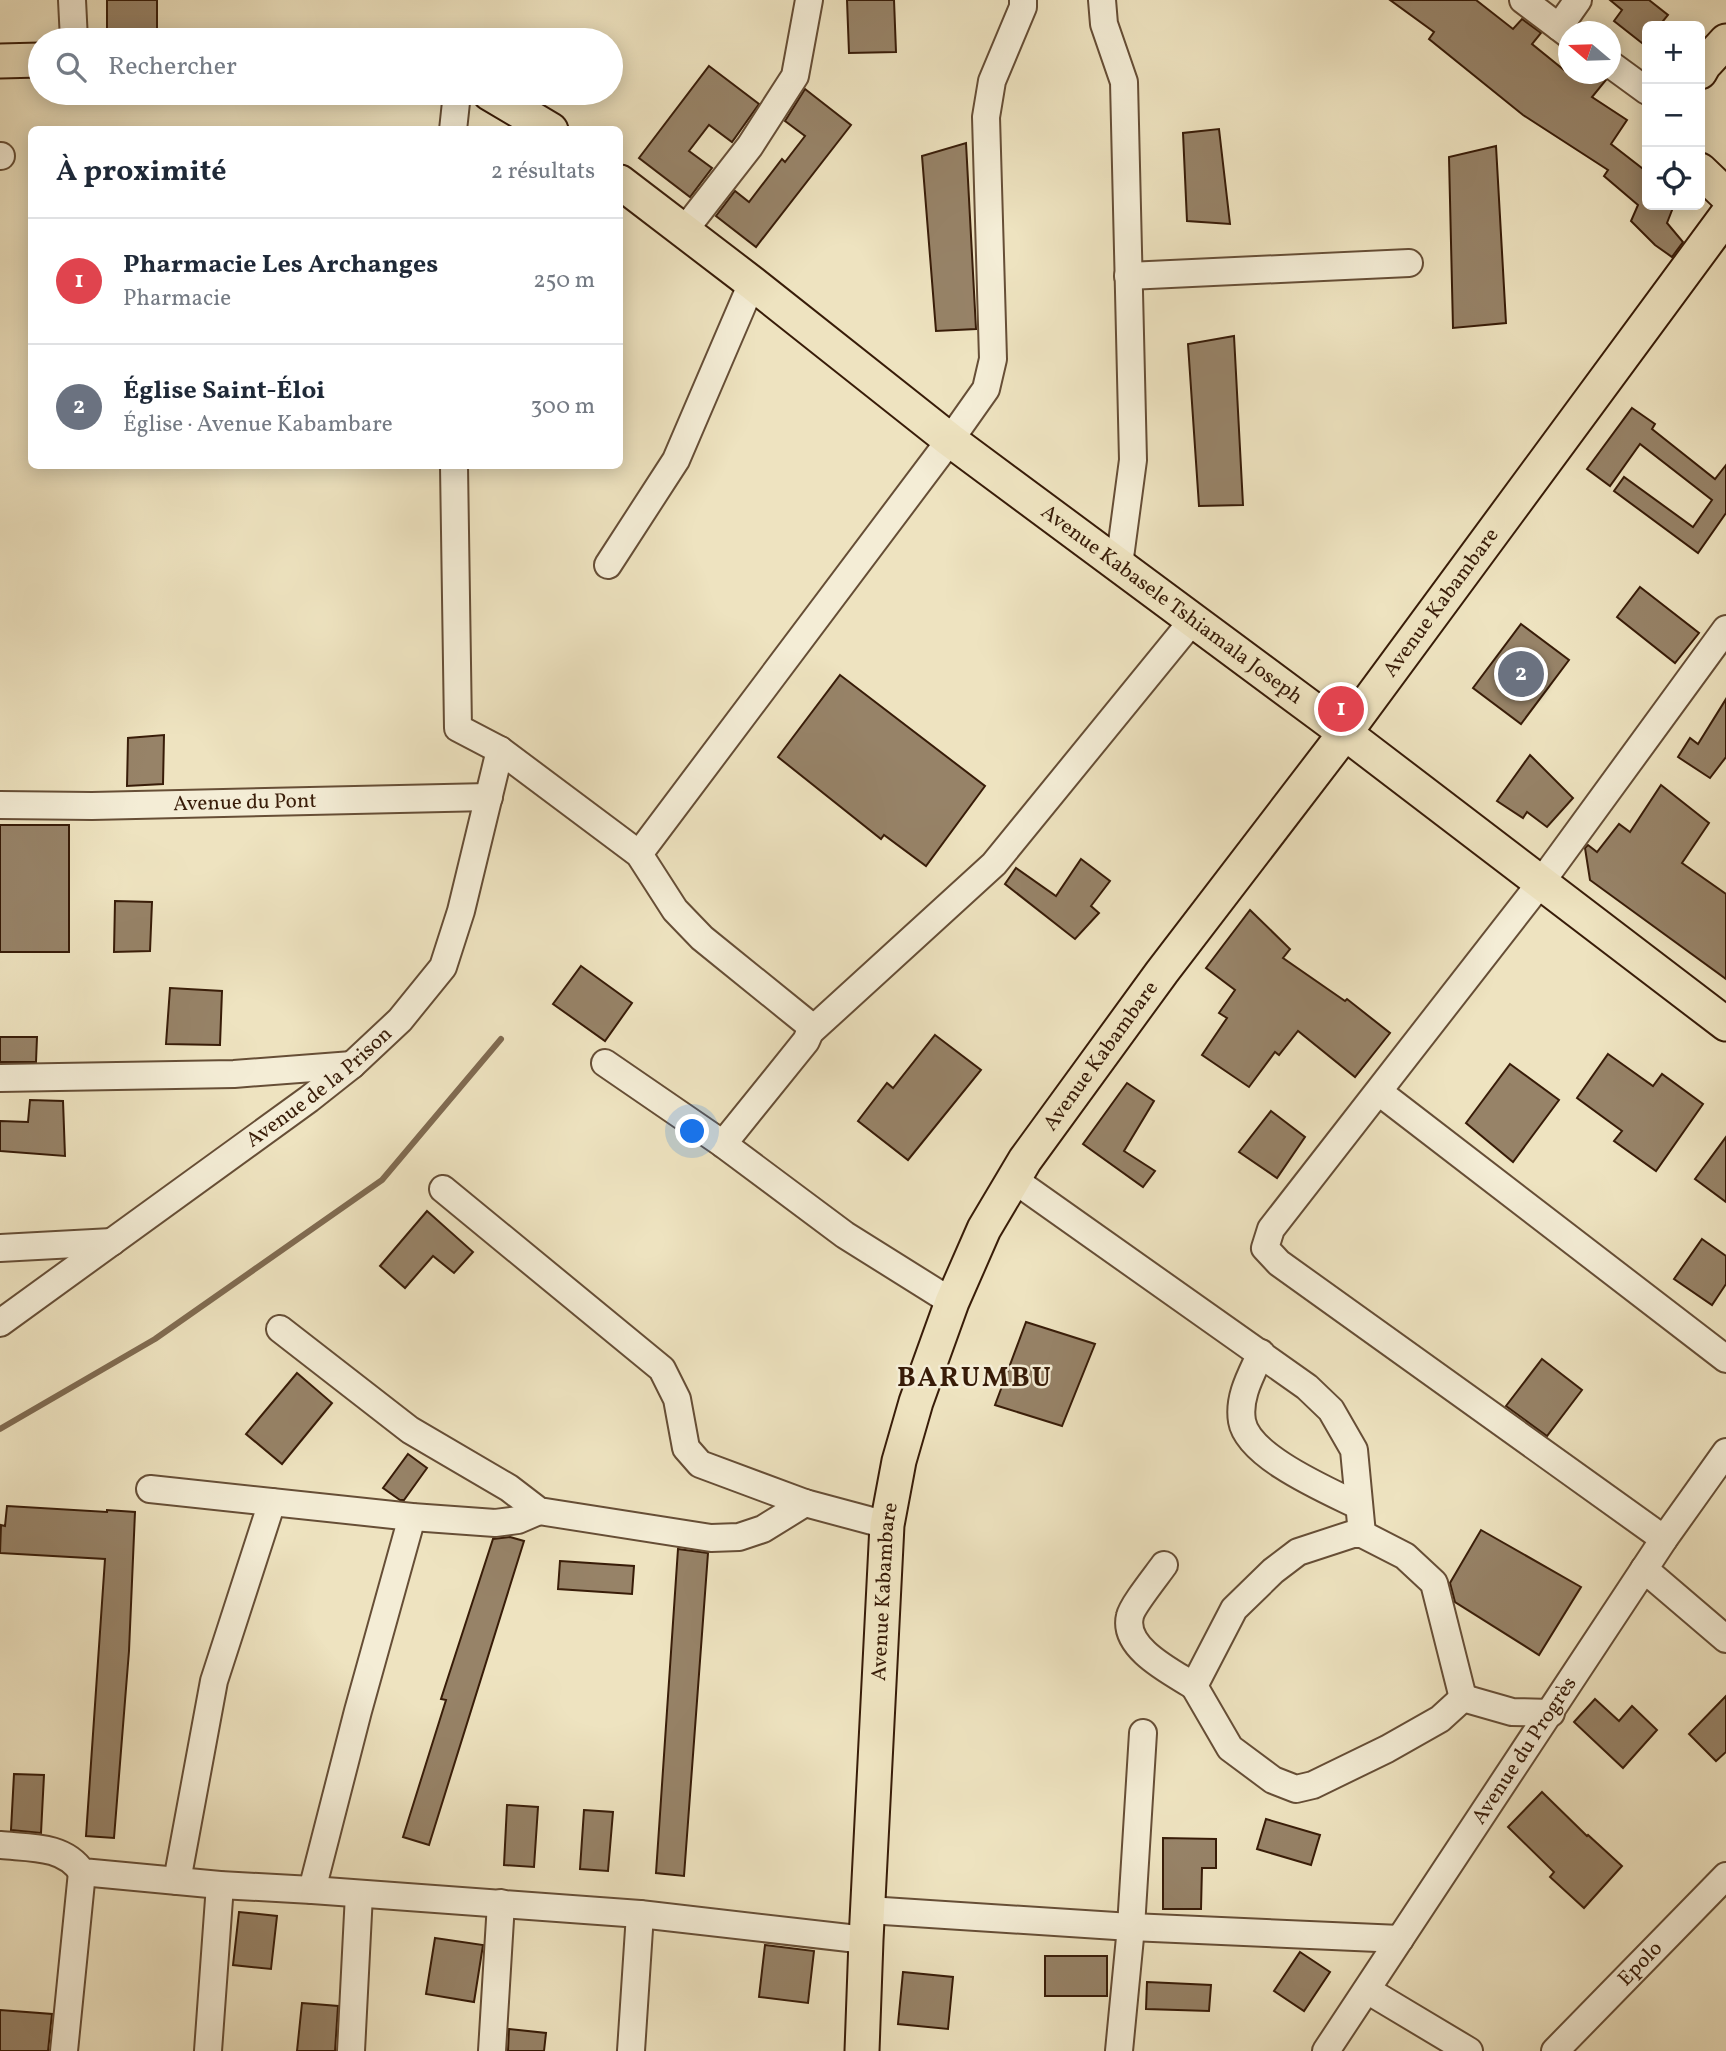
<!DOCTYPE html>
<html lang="fr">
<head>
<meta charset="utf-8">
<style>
  body { margin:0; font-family:Vollkorn,serif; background:#f6f6f7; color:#1f2937 }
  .controls { position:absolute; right:21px; top:21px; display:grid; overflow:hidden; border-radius:10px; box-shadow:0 4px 18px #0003 }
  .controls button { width:63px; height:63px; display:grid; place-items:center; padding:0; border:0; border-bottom:2px solid #e0e1e3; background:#fff; color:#1f2937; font:35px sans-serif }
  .compass { position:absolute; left:1558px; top:21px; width:63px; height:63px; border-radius:50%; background:#fff; box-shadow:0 4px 18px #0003; rotate:289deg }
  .you { position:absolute; left:693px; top:1132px; width:24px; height:24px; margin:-18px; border:5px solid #fff; border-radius:50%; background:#1a73e8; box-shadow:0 0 0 10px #1a73e833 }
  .badge { display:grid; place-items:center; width:46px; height:46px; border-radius:50%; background:#8f2418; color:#fff; font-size:23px; font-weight:700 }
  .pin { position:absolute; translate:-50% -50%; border:4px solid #fff; box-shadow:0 2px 7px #0006 }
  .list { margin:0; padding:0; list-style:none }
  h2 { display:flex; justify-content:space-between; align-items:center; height:91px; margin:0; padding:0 28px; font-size:30px }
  h2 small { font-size:23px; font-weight:400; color:#747a83 }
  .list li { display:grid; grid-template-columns:46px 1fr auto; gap:21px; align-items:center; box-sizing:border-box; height:126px; padding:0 28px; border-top:2px solid #e0e1e3 }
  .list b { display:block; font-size:26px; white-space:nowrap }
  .list p { margin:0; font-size:23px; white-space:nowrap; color:#747a83 }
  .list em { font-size:23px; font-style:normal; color:#747a83 }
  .icon { flex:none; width:38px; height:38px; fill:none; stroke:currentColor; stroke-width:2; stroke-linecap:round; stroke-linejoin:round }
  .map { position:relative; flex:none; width:1726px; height:2051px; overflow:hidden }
  .search { position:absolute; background:#fff; box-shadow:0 4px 18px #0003; left:28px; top:28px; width:595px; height:77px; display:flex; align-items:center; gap:18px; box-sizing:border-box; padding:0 24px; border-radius:38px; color:#747a83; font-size:26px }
  .panel { position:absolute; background:#fff; box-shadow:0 4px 18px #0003; left:28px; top:126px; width:595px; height:343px; border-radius:10px }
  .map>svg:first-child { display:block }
</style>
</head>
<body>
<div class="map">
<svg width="1726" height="2051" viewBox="0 0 1726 2051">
  <rect width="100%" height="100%" fill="#eee3c0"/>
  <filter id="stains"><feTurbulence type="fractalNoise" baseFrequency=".00286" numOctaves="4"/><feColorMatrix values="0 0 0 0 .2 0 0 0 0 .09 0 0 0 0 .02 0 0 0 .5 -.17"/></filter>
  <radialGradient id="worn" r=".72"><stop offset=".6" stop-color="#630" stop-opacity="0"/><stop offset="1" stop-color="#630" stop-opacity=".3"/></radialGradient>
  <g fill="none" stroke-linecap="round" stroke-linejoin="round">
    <polyline stroke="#806b51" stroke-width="6" points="0,1429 155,1339 382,1180 501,1039"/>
  </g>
  <g fill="#978368" stroke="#381c08" stroke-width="2">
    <rect x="107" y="0" width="50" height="29"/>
    <polygon points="847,0 894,0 896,52 849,53"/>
    <polygon points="1390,0 1476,0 1513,29 1522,19 1541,33 1532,44 1569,74 1598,74 1606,80 1592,97 1627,120 1611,144 1647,172 1647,205 1674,205 1667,223 1683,242 1672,257 1655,245 1631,221 1638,205 1604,176 1608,170 1523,115 1429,39 1434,32"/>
    <polygon points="1610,0 1649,0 1668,15 1659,26 1647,26 1647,47 1614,21 1622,10"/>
    <polygon points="709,66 759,104 732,142 709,125 689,151 712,168 690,197 639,158"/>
    <polygon points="805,89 851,125 756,247 716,216 735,191 749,202 782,159 785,162 805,136 785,121"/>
    <polygon points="1219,129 1230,224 1187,221 1183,133"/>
    <polygon points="966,143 976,329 936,331 922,156"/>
    <polygon points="1496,146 1506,323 1453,328 1449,157"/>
    <polygon points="1234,336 1243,505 1199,506 1188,344"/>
    <polygon points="1632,408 1655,424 1652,429 1715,479 1726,465 1726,513 1698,553 1614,491 1624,477 1693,527 1712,500 1640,444 1610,486 1587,469"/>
    <polygon points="1640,587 1699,633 1675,663 1617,617"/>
    <polygon points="1521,624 1569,660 1521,724 1473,688"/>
    <polygon points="840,675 985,786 926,866 884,835 881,839 778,757"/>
    <polygon points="1726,699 1726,757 1710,778 1678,757 1690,738 1698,744"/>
    <polygon points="164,735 163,784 127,786 128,738"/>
    <polygon points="1530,755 1573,798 1547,827 1527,812 1523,818 1497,801"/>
    <polygon points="1661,785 1709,823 1682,863 1726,894 1726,979 1590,880 1585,848 1588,845 1597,852 1619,824 1630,832"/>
    <rect x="0" y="825" width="69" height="127"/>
    <polygon points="1081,859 1110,881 1091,906 1099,913 1075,939 1005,884 1016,868 1056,896"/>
    <polygon points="115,901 152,902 150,951 114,952"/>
    <polygon points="1250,910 1290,949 1283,958 1345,1001 1347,999 1390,1033 1355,1077 1298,1031 1279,1055 1275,1052 1249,1087 1202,1055 1227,1018 1219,1013 1235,990 1206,968"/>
    <polygon points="581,966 632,1003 605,1041 553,1004"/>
    <polygon points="170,988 222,991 220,1045 166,1044"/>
    <polygon points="935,1035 981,1070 908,1160 858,1121 887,1083 893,1088"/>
    <polygon points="0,1037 37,1037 36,1062 0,1062"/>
    <polygon points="1608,1054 1653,1086 1662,1074 1703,1104 1656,1171 1614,1141 1622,1131 1577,1098"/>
    <polygon points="1510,1064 1559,1100 1513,1162 1466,1123"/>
    <polygon points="1127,1083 1154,1101 1124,1151 1155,1171 1143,1187 1083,1144"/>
    <polygon points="30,1100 63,1101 65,1156 0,1151 0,1121 28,1122"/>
    <polygon points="1271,1111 1305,1137 1277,1178 1239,1152"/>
    <polygon points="1726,1137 1726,1202 1695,1179"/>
    <polygon points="427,1211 473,1252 454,1273 433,1256 405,1288 380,1266"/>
    <polygon points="1702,1239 1726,1256 1726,1284 1712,1305 1674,1279"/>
    <polygon points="1026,1322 1095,1344 1062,1426 995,1405"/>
    <polygon points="1542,1359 1582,1390 1547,1436 1506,1406"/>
    <polygon points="297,1373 332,1403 282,1464 246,1434"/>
    <polygon points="408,1454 427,1468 404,1500 400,1500 383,1488"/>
    <polygon points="7,1506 107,1512 107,1510 135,1512 129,1651 114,1838 86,1836 105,1559 0,1553 1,1525 5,1526"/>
    <polygon points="1481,1530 1581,1587 1539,1655 1455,1602 1450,1583"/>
    <polygon points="510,1537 524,1541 429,1845 403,1837 446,1700 441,1699 493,1539"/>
    <polygon points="678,1549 708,1553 684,1876 656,1873"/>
    <polygon points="560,1561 634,1566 632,1594 558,1589"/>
    <polygon points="1726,1696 1726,1752 1716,1761 1689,1734"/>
    <polygon points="1595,1699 1619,1721 1632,1706 1657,1730 1623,1768 1574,1722"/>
    <polygon points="14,1774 44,1775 41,1833 11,1830"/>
    <polygon points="1542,1792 1587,1836 1588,1835 1622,1866 1584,1908 1550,1877 1554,1872 1508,1827"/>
    <polygon points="507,1805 538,1807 534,1867 504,1865"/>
    <polygon points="584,1810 613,1812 608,1871 580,1869"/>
    <polygon points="1266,1819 1320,1835 1311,1865 1257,1849"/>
    <polygon points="1163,1838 1216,1839 1216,1868 1202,1868 1201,1909 1163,1909"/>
    <polygon points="239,1912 277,1916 271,1969 233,1965"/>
    <polygon points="435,1938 483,1945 474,2002 426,1994"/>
    <polygon points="765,1945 814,1951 808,2003 759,1997"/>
    <polygon points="1300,1952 1330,1972 1304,2011 1274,1991"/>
    <rect x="1045" y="1956" width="62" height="40"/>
    <polygon points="903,1972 953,1977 948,2029 898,2024"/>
    <polygon points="1147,1982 1211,1985 1209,2011 1146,2009"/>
    <polygon points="302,2003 338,2006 335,2051 297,2051"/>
    <polygon points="0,2010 52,2014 48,2051 0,2051"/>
    <polygon points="509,2029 546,2033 544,2051 508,2051"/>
  </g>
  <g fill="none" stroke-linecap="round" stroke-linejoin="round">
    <defs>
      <g id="minor">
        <polyline points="72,0 74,40"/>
        <polyline points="1102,0 1104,24 1124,82 1133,460 1119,565"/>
        <polyline points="1523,0 1568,34"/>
        <polyline points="1559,27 1578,0"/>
        <polyline points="1610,64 1647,91"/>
        <polyline points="453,130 457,93"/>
        <polyline points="0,156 1,156"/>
        <polyline points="683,232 750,146 795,76 809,0"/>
        <polyline points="1128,276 1409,263"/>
        <polyline points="454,466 458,728 500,750 639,854 675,910 702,938 807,1023 810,1032"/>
        <polyline points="608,565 676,460 752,283"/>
        <path id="s1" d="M0 805 92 806 489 797"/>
        <polyline points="639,854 950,440 986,389 993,359 986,117 992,81 1023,7 1023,0"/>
        <polyline points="605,1063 723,1144 845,1235 952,1302"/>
        <polyline points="0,1078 234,1074 352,1065"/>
        <polyline points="1379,1092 1726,1359"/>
        <polyline points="723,1144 806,1041 810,1032 994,864 1193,620"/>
        <polyline points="1013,1179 1307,1387 1331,1410 1354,1450 1362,1534"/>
        <polyline points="443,1189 662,1369 677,1399 686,1448 700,1464 805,1503 887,1525"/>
        <polyline points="0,1248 112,1242"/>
        <path id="s2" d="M0 1323 309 1099 352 1065 400 1020 443 967 461 911 500 750"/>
        <polyline points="280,1329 410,1430 509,1488 539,1511 711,1538 739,1537 763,1529 805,1503"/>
        <path d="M1261 1353C1251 1375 1238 1397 1242 1421 1248 1457 1329 1491 1359 1506"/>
        <polyline points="150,1489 412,1517 495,1523 518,1520 539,1511"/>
        <polyline points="1664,1539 1279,1263 1265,1248 1271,1229 1542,881 1726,629"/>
        <path d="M1164 1565C1157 1575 1132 1606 1130 1616 1122 1648 1172 1672 1194 1686L1234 1609 1273 1571 1298 1552 1353 1534H1362L1405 1556 1434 1583 1463 1698"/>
        <polyline points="1644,1569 1726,1639"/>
        <polyline points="1194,1686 1230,1748 1273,1780 1296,1789 1313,1785 1387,1749 1440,1719 1463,1698"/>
        <polyline points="1463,1698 1512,1712 1551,1713"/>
        <path d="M0 1845C30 1848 64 1845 82 1872L220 1885 312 1890 640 1914 866 1940"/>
        <polyline points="177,1881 214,1681 272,1502"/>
        <polyline points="312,1890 358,1711 412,1517"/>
        <polyline points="868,1910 1131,1927 1400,1939"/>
        <polyline points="1367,1990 1469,2051"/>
        <polyline points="64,2051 82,1872"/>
        <polyline points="208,2051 220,1885"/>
        <polyline points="351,2051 359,1894"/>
        <polyline points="492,2051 501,1903"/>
        <polyline points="631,2051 640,1914"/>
        <polyline points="1119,2051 1131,1927 1143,1733"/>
        <path id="s3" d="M1326 2051 1664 1539 1726 1452"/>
        <path id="s4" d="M1555 2051 1726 1876"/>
      </g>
      <g id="major">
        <polyline points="0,61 40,60"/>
        <polyline points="1700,72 1704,65 1726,41"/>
        <polyline points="489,93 551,130"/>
        <polyline points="1700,170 1726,195"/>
        <path id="s5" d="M620 182 752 283 950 440 1345 733 1726 1024"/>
        <path id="s6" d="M862 2051 866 1940 887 1525 899 1461 916 1402 952 1302 984 1229 1025 1160 1162 972 1345 733 1726 216"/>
      </g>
    </defs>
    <use href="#minor" stroke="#664e36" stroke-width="30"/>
    <use href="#major" stroke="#381c08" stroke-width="37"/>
    <use href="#minor" stroke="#f4edd6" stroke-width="26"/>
    <use href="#major" stroke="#eee3c0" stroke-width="33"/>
  </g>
  <g text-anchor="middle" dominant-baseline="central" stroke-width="5" stroke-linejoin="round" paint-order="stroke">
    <g font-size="21" fill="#381c08" stroke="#f4edd6">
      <text stroke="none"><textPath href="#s6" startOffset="1615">Avenue Kabambare</textPath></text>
      <text stroke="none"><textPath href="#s5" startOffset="695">Avenue Kabasele Tshiamala Joseph</textPath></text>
      <text stroke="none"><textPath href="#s1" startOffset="245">Avenue du Pont</textPath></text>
      <text stroke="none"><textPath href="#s6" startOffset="1048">Avenue Kabambare</textPath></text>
      <text stroke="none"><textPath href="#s2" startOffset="397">Avenue de la Prison</textPath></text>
      <text stroke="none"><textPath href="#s6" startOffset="460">Avenue Kabambare</textPath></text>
      <text stroke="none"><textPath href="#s3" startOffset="360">Avenue du Progrès</textPath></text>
      <text stroke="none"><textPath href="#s4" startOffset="122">Epolo</textPath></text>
    </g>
    <g font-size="28" font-weight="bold" letter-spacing="2" fill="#381c08" stroke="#f4edd6">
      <text x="975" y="1378">BARUMBU</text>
    </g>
  </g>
  <rect width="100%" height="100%" filter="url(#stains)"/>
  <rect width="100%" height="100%" fill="url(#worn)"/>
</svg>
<div class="controls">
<button>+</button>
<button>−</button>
<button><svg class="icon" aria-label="locate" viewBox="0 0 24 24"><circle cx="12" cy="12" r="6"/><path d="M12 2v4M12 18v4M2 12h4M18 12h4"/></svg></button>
</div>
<svg class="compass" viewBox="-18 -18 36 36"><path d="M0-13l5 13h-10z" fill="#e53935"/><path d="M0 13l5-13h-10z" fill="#747a83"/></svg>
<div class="you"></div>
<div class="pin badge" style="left:1341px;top:709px;background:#e0444e">1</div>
<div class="pin badge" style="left:1521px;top:674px;background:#6b7280">2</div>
<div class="search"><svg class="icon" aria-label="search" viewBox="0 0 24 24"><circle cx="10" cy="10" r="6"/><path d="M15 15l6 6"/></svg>Rechercher</div>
<section class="panel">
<h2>À proximité<small>2 résultats</small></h2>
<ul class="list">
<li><span class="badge" style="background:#e0444e">1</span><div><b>Pharmacie Les Archanges</b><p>Pharmacie</p></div><em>250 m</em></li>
<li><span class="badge" style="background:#6b7280">2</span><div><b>Église Saint-Éloi</b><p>Église · Avenue Kabambare</p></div><em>300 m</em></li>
</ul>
</section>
</div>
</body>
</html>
